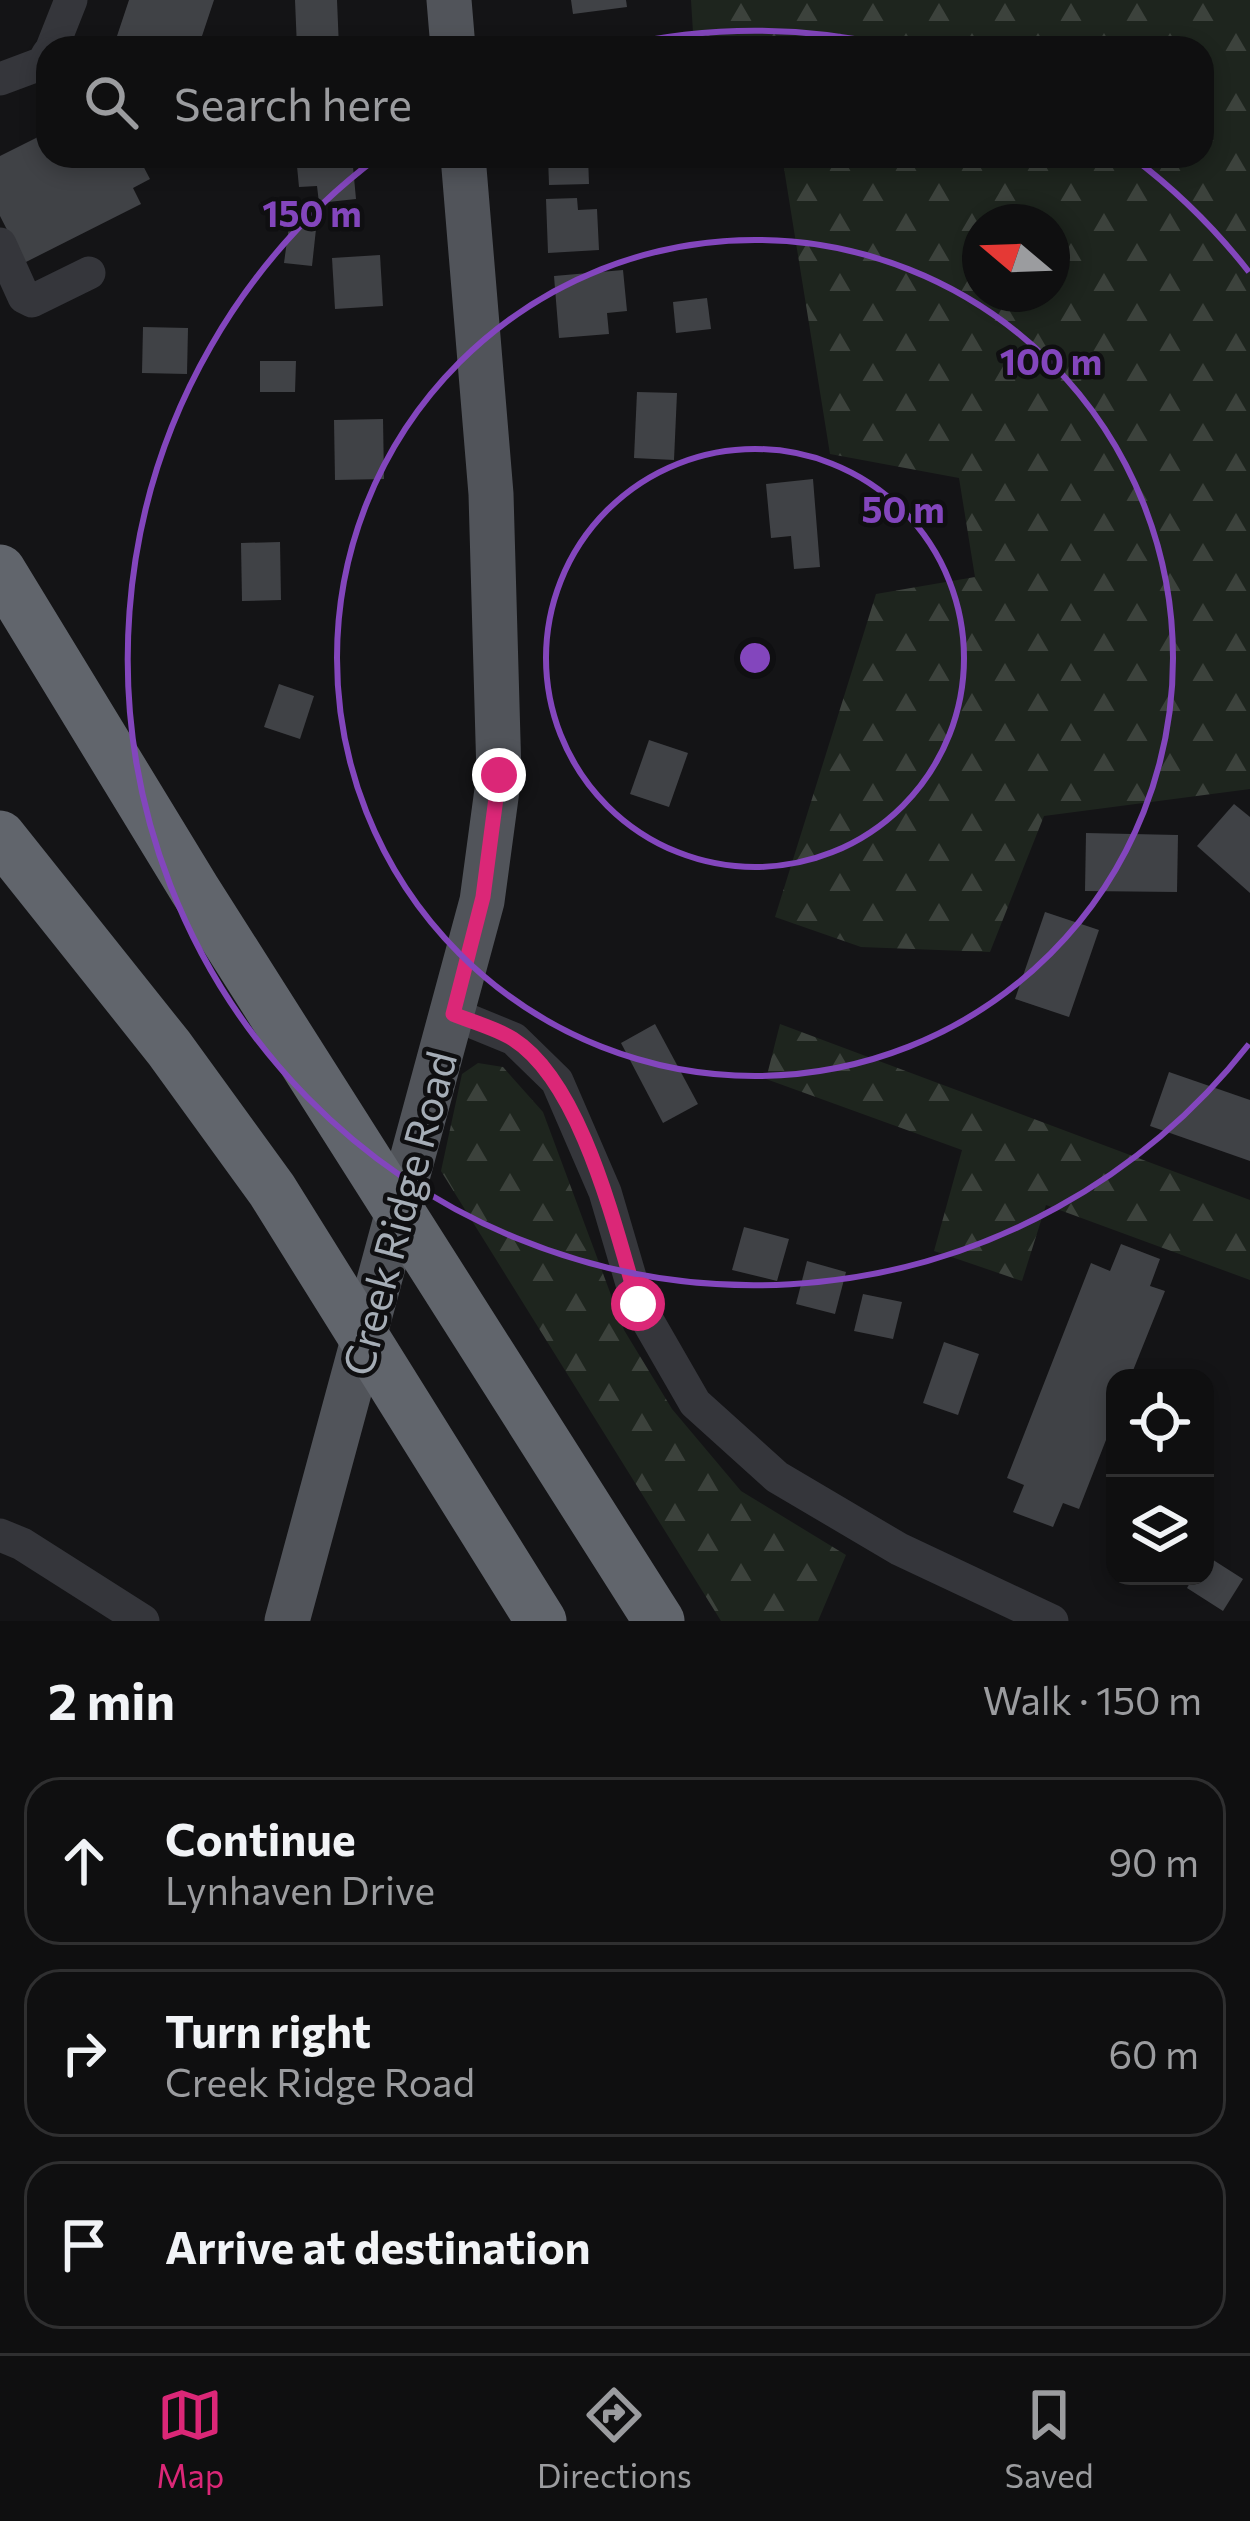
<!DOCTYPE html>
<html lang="en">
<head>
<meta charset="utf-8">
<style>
  body { margin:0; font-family:Commissioner,sans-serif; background:#181819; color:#f1f3f6 }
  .controls { position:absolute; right:36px; bottom:36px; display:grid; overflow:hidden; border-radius:24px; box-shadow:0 6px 18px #0003 }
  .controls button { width:108px; height:108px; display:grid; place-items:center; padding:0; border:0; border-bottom:3px solid #2f2f30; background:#0f0f10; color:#f1f3f6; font:60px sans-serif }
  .compass { position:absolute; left:962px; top:204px; width:108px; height:108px; border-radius:50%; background:#0f0f10; box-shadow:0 6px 18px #0003; rotate:289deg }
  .stop { position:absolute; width:36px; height:36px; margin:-27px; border:9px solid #db2777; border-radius:50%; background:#fff }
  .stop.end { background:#db2777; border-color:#fff; box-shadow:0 3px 12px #0008 }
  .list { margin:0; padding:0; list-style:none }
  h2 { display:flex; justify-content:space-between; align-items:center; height:156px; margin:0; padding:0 48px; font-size:51px }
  h2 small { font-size:39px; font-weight:400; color:#9b9c9f }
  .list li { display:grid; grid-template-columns:78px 1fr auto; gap:36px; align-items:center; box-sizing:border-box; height:168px; margin:0 24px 24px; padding:0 24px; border:3px solid #2f2f30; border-radius:36px }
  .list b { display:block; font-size:45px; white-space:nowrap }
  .list p { margin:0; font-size:39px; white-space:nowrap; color:#9b9c9f }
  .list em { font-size:39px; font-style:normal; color:#9b9c9f }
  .icon { flex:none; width:66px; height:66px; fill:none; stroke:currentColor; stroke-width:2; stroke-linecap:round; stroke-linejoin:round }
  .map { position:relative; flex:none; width:1250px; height:1621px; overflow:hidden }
  .search { position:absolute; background:#0f0f10; box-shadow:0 6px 18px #0003; left:36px; right:36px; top:36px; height:132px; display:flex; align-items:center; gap:30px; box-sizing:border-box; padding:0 42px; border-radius:36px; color:#9b9c9f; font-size:45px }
  .sheet { height:732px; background:#0f0f10 }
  nav { display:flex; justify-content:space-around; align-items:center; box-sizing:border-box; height:168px; border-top:3px solid #2f2f30; background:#0f0f10; font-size:33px; color:#9b9c9f }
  nav a { display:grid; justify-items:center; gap:6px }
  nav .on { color:#db2777 }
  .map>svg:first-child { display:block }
</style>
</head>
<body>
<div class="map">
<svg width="1250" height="1621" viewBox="0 0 1250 1621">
  <defs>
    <pattern id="forest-firs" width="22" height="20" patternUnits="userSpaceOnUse" patternTransform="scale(3)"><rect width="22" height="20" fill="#1e251e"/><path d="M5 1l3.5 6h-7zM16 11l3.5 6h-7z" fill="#3c423c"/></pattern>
  </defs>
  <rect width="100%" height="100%" fill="#141416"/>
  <g fill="url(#forest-firs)" fill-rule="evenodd">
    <path d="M691 0H1250V789L1044 816 990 952 861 947 775 917 876 594 975 577 959 478 830 454 782 156H1202V48H694ZM1052 222V294H980V222Z"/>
    <polygon points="780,1024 1250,1200 1250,1280 1046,1205 1022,1281 934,1251 962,1150 766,1079"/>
    <polygon points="478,1063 503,1067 543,1112 624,1330 672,1409 741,1491 846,1555 818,1621 721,1621 441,1171 462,1074"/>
  </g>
  <g fill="#404246">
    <polygon points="129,0 214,0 198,48 113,48"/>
    <polygon points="295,0 337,0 339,48 297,48"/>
    <polygon points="571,0 626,0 627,7 573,14"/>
    <polygon points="48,132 48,156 118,156 120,161 138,156 150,179 133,188 141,204 24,263 0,216 0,156"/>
    <polygon points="296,156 352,156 356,199 319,203 317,186 299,187"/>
    <polygon points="548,156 588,156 589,184 549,185"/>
    <polygon points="577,198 578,210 597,209 599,250 548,253 546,199"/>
    <polygon points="289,226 316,229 312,266 284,263"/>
    <polygon points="380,255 383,306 335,309 332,258"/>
    <polygon points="623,270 627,311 607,313 609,334 559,338 554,276"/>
    <polygon points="707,298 711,329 676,333 673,302"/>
    <polygon points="143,327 188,328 187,374 142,373"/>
    <polygon points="260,361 296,361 295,392 260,392"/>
    <polygon points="637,392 677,393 674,460 634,458"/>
    <polygon points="383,419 384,479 335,480 334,420"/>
    <polygon points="813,479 820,567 794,569 791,536 771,538 766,484"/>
    <polygon points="280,542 281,600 242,601 241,543"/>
    <polygon points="279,684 314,696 300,739 264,727"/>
    <polygon points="649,740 688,753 669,807 630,794"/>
    <polygon points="1234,804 1250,817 1250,893 1197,846"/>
    <polygon points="1086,833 1178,835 1177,892 1085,891"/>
    <polygon points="1045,912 1099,930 1069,1017 1015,999"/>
    <polygon points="655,1024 698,1104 663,1123 621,1043"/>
    <polygon points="1169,1072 1250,1100 1250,1161 1150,1126"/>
    <polygon points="744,1227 789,1239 777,1281 732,1270"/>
    <polygon points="1121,1244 1160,1259 1150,1286 1165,1291 1130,1378 1115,1378 1115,1417 1079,1509 1063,1503 1053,1527 1013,1512 1024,1485 1007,1478 1091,1263 1110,1271"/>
    <polygon points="807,1261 846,1272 835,1314 796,1304"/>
    <polygon points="863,1294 902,1302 893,1339 854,1331"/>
    <polygon points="944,1342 979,1354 958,1415 923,1403"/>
    <polygon points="1207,1556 1243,1579 1223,1611 1187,1588 1194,1576 1205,1576"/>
  </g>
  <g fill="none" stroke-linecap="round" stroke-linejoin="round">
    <g stroke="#35363b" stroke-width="33">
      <polyline points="52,48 71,0"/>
      <polyline points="0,79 43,63 48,54"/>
      <polyline points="0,244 24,297 32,301 89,273"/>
      <polyline points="453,1014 514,1039 557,1081 605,1192 638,1304 695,1403 777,1477 899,1549 1052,1621"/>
      <polyline points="0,1535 22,1544 143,1621"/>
    </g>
    <g stroke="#51545a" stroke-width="45">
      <polyline points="449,0 453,48"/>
      <polyline points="287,1621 482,901 499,775 491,494 463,156"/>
    </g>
    <g stroke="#61656c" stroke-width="51">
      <polyline points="0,570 195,890 659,1621"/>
      <polyline points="0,836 169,1048 272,1190 541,1621"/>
    </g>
  </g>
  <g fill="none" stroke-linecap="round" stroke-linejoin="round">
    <path stroke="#db2777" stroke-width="15" d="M499 775 483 897 453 1014C472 1022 496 1028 513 1039 582 1083 615 1228 638 1304"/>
  </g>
  <g fill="none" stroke="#8346bd" stroke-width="6">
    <circle cx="755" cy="658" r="209"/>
    <circle cx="755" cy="658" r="418"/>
    <path d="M1249 1044A627 627 0 1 1 378 157M614 47A627 627 0 0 1 896 47M1132 157A627 627 0 0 1 1249 272"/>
  </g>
  <g text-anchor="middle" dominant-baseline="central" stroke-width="9" stroke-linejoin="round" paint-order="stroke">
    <g font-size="42" fill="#a5adb6" stroke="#0f0f11">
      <text transform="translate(398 1213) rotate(-75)">Creek Ridge Road</text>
    </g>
  </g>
  <circle cx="755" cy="658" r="18" fill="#8346bd" stroke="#0f0f11" stroke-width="6"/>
  <g font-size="36" text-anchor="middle" font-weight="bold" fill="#8346bd" stroke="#0f0f11" stroke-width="9" stroke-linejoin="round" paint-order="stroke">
    <text x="312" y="227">150 m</text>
    <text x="1051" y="375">100 m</text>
    <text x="903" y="523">50 m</text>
  </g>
</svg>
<div class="controls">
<button><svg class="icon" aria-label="locate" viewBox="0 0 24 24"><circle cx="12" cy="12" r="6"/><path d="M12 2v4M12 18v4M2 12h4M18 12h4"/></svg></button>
<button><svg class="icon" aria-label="layers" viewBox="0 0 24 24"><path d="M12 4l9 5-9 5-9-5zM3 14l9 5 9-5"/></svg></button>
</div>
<svg class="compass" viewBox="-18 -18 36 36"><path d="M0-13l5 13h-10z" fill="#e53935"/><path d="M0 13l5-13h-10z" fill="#9b9c9f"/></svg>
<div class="stop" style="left:638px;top:1304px"></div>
<div class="stop end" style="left:499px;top:775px"></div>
<div class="search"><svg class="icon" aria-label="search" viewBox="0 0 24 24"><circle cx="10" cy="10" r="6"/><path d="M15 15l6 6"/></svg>Search here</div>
</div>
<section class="sheet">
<h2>2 min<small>Walk · 150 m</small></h2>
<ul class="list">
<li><svg class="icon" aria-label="ahead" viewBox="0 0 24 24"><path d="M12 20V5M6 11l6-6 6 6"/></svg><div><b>Continue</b><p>Lynhaven Drive</p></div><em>90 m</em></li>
<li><svg class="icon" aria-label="right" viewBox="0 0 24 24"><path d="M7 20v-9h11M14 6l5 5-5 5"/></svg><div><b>Turn right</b><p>Creek Ridge Road</p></div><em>60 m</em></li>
<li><svg class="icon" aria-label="arrive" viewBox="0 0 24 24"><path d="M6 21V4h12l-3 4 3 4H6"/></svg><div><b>Arrive at destination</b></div></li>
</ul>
</section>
<nav>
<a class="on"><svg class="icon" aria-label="map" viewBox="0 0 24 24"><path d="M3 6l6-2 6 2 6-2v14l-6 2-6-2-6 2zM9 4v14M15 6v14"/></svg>Map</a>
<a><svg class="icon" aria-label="directions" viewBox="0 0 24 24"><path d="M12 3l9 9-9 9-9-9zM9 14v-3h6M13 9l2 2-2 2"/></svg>Directions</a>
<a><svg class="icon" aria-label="saved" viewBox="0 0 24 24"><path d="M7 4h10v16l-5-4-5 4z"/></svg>Saved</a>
</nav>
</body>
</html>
